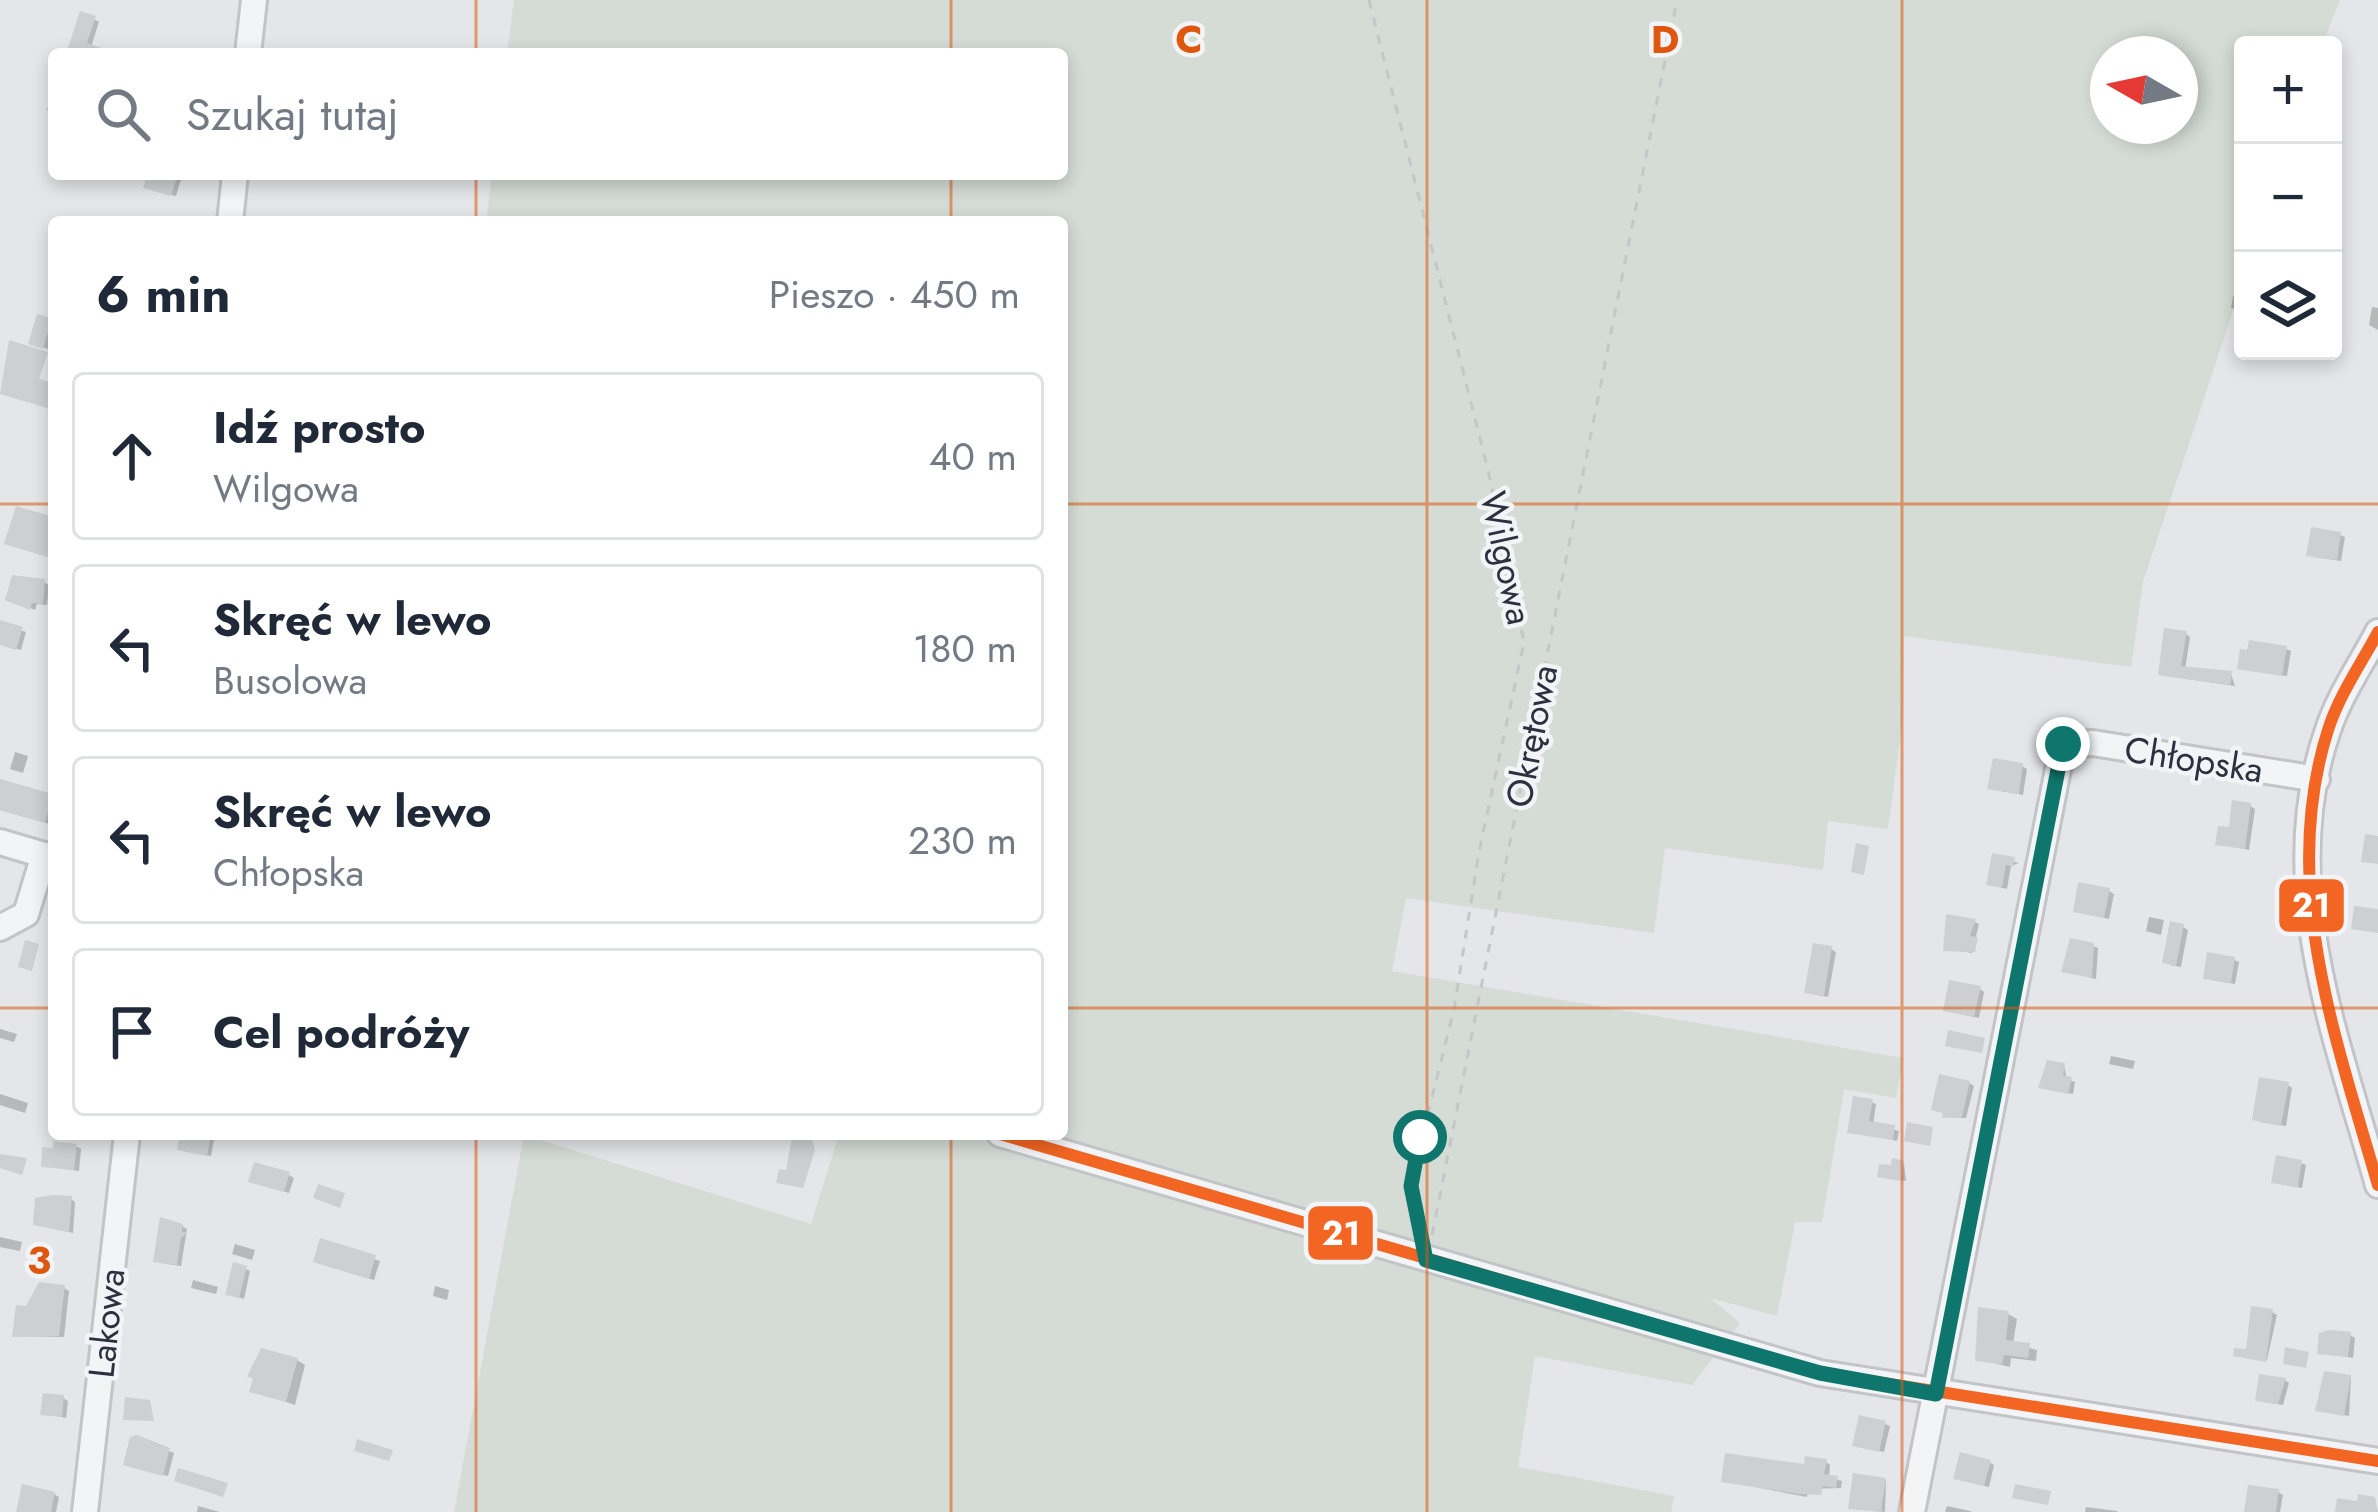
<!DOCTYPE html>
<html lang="pl">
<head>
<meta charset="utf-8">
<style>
  body { margin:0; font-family:Jost,sans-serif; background:#f6f6f7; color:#1f2937 }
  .controls { position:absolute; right:36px; top:36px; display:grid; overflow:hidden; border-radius:12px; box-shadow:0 6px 18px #0003 }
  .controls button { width:108px; height:108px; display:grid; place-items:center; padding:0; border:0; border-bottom:3px solid #e0e1e3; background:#fff; color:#1f2937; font:60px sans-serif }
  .compass { position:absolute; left:2090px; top:36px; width:108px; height:108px; border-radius:50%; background:#fff; box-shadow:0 6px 18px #0003; rotate:279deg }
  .stop { position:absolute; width:36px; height:36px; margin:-27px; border:9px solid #0f766e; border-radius:50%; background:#fff }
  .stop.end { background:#0f766e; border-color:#fff; box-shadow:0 3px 12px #0008 }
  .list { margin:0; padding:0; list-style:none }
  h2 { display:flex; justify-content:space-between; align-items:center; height:156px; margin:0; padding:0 48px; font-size:51px }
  h2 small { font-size:39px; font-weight:400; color:#747a83 }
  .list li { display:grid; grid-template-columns:78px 1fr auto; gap:36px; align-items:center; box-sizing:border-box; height:168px; margin:0 24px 24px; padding:0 24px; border:3px solid #e0e1e3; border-radius:12px }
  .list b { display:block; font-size:45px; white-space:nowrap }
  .list p { margin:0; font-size:39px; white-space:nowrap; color:#747a83 }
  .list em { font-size:39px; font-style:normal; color:#747a83 }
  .icon { flex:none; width:66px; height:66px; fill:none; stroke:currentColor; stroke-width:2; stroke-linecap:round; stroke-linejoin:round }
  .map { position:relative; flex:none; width:2378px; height:1512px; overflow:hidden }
  .search { position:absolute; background:#fff; box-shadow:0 6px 18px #0003; left:48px; top:48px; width:1020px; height:132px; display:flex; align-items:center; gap:30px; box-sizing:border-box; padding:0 42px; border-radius:12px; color:#747a83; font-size:45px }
  .panel { position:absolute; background:#fff; box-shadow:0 6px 18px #0003; left:48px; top:216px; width:1020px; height:924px; border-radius:12px }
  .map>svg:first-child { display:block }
</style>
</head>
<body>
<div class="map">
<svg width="2378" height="1512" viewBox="0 0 2378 1512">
  <rect width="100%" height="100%" fill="#e4e6e9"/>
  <path fill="#d4dcd5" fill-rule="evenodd" d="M514 0H2340L2322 45H2243V281L2143 582 2131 667 1904 636 1903 718 1888 829 1828 821 1823 870 1665 848 1654 933 1406 898 1392 971 1903 1058 1896 1098 1844 1089 1822 1222H1795L1777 1316 1710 1298 1740 1323 1692 1385 1535 1356 1518 1467 1674 1496 1671 1512H454L524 1135 811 1224 839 1134H1062V222H486L492 174H1062V54H507ZM2108 54H2180V126H2108Z"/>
  <g fill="#0003">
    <polygon points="94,19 99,22 91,47 112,54 72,54"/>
    <polygon points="54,86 54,114 47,110"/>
    <polygon points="150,174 182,176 176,196 151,189"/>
    <polygon points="2233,296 2243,298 2243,311 2231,308"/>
    <polygon points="2372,307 2378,308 2378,330 2369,325"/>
    <polygon points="51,321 48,349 36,345"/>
    <polygon points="2340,535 2345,537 2341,561 2314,557"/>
    <polygon points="44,582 49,585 47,605 37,604 35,610 9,598"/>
    <polygon points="0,623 26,632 21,650 0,644"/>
    <polygon points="2186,634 2190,637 2185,670 2231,674 2235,686 2166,676"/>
    <polygon points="2286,649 2291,651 2287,676 2245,670"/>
    <polygon points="15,752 28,756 23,773 10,769"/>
    <polygon points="2022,766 2027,769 2023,795 1995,790"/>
    <polygon points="0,782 54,798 53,825 0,810"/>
    <polygon points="2250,806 2255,809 2249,850 2219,844"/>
    <polygon points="1994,856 2019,863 2011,866 2007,889 1994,886"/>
    <polygon points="2109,891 2114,894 2109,919 2081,913"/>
    <polygon points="2149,917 2164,920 2161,935 2146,931"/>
    <polygon points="1975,922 1979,924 1972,953 1946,949"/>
    <polygon points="2183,927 2188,930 2181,967 2170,965"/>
    <polygon points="2093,946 2098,948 2096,979 2064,971"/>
    <polygon points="1831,949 1836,952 1828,997 1812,994 1808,992"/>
    <polygon points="2234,960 2239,962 2235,984 2211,980"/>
    <polygon points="1980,989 1984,992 1979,1018 1951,1012"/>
    <polygon points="0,1029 17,1034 14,1042 0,1038"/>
    <polygon points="2111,1056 2135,1061 2133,1069 2109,1064"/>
    <polygon points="2064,1066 2067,1079 2075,1082 2073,1094 2047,1089"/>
    <polygon points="1969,1083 1974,1086 1966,1118 1946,1117"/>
    <polygon points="2288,1085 2292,1088 2286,1126 2260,1122"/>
    <polygon points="0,1094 28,1103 25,1113 0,1105"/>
    <polygon points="1871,1102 1876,1104 1873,1125 1899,1131 1897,1141 1850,1131"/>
    <polygon points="183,1134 215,1134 211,1156 185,1151"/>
    <polygon points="76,1146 81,1149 79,1171 44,1166"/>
    <polygon points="2301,1163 2306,1165 2302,1188 2280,1184"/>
    <polygon points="1904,1164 1906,1181 1885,1178 1882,1166"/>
    <polygon points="289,1175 294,1178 289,1193 256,1183"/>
    <polygon points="71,1199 75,1202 73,1233 41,1226"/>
    <polygon points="182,1226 187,1229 181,1266 161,1263"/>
    <polygon points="0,1237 22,1242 20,1251 0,1247"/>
    <polygon points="322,1242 380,1261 374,1280 321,1264"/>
    <polygon points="235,1244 255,1250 252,1260 232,1254"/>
    <polygon points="246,1269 250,1271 244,1299 234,1296"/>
    <polygon points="193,1280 218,1287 216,1294 191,1288"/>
    <polygon points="435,1286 449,1290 447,1300 433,1296"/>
    <polygon points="64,1288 69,1291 64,1337 15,1336 28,1310"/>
    <polygon points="2272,1312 2277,1315 2267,1360 2236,1355 2261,1353"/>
    <polygon points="2008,1314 2017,1319 2013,1344 2037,1350 2036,1361 2011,1358 2010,1367 1978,1359"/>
    <polygon points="2350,1335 2355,1338 2353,1358 2320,1352"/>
    <polygon points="297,1360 305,1365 295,1405 252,1390"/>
    <polygon points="2326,1374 2351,1378 2349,1416 2318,1410"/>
    <polygon points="2285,1380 2289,1383 2283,1405 2263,1402"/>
    <polygon points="63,1398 68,1401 66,1418 43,1413"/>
    <polygon points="1885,1424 1890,1426 1884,1452 1861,1447"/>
    <polygon points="169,1451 174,1453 168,1476 131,1466"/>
    <polygon points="1826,1462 1830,1465 1829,1477 1842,1481 1841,1488 1808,1489 1807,1497 1724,1481"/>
    <polygon points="1989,1462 1994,1465 1989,1487 1961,1480"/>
    <polygon points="1856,1476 1886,1481 1885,1512 1851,1508"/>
    <polygon points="2278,1492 2283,1495 2280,1512 2269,1512"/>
    <polygon points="54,1494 59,1497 56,1512 19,1511"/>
    <polygon points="198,1506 220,1512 197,1512"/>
    <polygon points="1947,1506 1970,1511 1972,1512 1945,1512"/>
    <polygon points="2086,1507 2117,1511 2118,1512 2085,1512"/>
  </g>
  <g fill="#cecfd2">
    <polygon points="80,11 96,16 87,43 119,54 66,54"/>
    <polygon points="147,174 178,174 171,196 143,188"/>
    <polygon points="37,314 52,318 43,349 28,344"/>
    <polygon points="9,340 48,352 39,379 54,383 54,410 0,394"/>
    <polygon points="16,506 54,517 54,559 4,544"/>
    <polygon points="2311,527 2341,532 2337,560 2306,556"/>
    <polygon points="12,575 45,579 43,604 32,603 30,610 5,600"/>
    <polygon points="0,620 23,627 16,650 0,645"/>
    <polygon points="2164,628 2187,631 2181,666 2232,671 2230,685 2158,675"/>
    <polygon points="2249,640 2287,646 2282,676 2237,669 2240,649 2247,650"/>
    <polygon points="1993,758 2023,763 2019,794 1987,789"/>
    <polygon points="0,779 53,794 45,823 0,810"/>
    <polygon points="2232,800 2251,803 2245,849 2215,845 2218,826 2229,827"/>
    <polygon points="2365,834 2378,836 2378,864 2361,862"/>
    <polygon points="1856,843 1869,846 1864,875 1851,872"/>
    <polygon points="1992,853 2015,857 2013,867 2006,865 2002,888 1986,885"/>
    <polygon points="2078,882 2110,888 2104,918 2073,912"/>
    <polygon points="2354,906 2378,909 2378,933 2351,929"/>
    <polygon points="1946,914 1976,919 1970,936 1978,937 1975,952 1943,951"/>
    <polygon points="2170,921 2184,924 2176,966 2162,963"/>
    <polygon points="2070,938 2094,943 2092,978 2061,972"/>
    <polygon points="25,940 39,944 32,971 18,967"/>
    <polygon points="1813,943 1832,946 1824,996 1804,993"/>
    <polygon points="2207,952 2235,957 2231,983 2203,979"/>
    <polygon points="1949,980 1981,986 1974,1017 1943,1011"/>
    <polygon points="1948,1030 1985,1038 1982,1053 1945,1046"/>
    <polygon points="2047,1060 2065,1063 2063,1075 2072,1077 2068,1094 2038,1088"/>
    <polygon points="1939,1074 1970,1081 1962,1117 1942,1118 1943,1113 1931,1110"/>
    <polygon points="2259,1077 2289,1082 2281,1126 2252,1120"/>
    <polygon points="1853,1096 1873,1099 1869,1121 1895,1125 1893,1140 1847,1133"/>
    <polygon points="1907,1122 1933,1127 1930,1146 1904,1141"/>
    <polygon points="180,1134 211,1134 207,1156 177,1150"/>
    <polygon points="792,1137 812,1140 815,1150 803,1188 776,1183 779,1169 786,1170"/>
    <polygon points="53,1141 77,1144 74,1170 41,1167 42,1147 53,1148"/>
    <polygon points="0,1154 27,1158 22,1175 0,1168"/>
    <polygon points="2276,1155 2302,1160 2298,1187 2271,1183"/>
    <polygon points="1892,1158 1904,1161 1901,1181 1877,1177 1879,1164 1891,1165"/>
    <polygon points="254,1162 290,1172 284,1192 248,1182"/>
    <polygon points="318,1184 345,1193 340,1208 313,1198"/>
    <polygon points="53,1195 72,1196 69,1232 33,1225 35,1198"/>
    <polygon points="160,1217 183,1224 182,1232 187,1233 181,1238 177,1265 153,1262"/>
    <polygon points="320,1238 376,1255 369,1279 313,1262"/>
    <polygon points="233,1262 247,1266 239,1298 225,1295"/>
    <polygon points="39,1282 65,1285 59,1336 12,1337 16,1305 26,1306"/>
    <polygon points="2251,1306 2273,1309 2266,1362 2233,1356 2234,1348 2246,1349"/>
    <polygon points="1978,1307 2009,1311 2006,1340 2030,1343 2028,1358 2004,1355 2002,1364 1975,1361"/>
    <polygon points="2329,1330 2351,1332 2348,1357 2317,1354 2319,1333"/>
    <polygon points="2285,1347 2309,1352 2306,1368 2283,1364"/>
    <polygon points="261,1348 298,1358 286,1402 249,1392 253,1378 247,1377"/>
    <polygon points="2324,1371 2351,1375 2344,1416 2315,1411"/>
    <polygon points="2259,1374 2286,1378 2278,1404 2255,1401"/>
    <polygon points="43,1393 64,1395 62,1417 40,1415"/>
    <polygon points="125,1397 150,1400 154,1421 123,1420"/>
    <polygon points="1859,1415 1886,1421 1879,1452 1852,1446"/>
    <polygon points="137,1435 170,1448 163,1476 123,1465 130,1437"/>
    <polygon points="357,1439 393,1450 389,1461 354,1451"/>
    <polygon points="1960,1452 1991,1460 1984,1486 1953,1479"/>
    <polygon points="1725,1453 1804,1464 1805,1456 1827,1459 1824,1474 1838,1476 1836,1488 1823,1486 1821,1495 1799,1494 1721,1482"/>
    <polygon points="178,1468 228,1483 223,1497 174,1481"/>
    <polygon points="1853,1473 1886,1478 1881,1512 1848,1509"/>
    <polygon points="22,1484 55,1492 51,1512 16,1512"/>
    <polygon points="2015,1484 2051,1491 2048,1505 2012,1498"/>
    <polygon points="2248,1485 2279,1489 2276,1512 2244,1512"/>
    <polygon points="2358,1494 2375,1497 2378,1512 2335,1512 2337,1498 2357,1501"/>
  </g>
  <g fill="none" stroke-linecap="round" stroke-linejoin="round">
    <defs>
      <g id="minor">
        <polyline points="248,54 254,0"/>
        <polyline points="230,222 235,174"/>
        <path d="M2378 632C2362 663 2339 696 2328 730 2274 884 2337 1037 2378 1185"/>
        <polyline points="0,842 54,858"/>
        <polyline points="0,928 26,914 44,855"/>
        <polyline points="1000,1134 1820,1373 2378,1461"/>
        <polyline points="85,1512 127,1134"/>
        <polyline points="1912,1512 2063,744 2093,743 2317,779"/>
      </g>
    </defs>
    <use href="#minor" stroke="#c2c4c7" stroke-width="30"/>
    <g stroke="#c5c6ca" stroke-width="3" stroke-dasharray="9 9" stroke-linecap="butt">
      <polyline points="1369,0 1488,470 1524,642 1479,852 1454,1009 1410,1186 1419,1232"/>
      <polyline points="1432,1235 1677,0"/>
    </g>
    <use href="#minor" stroke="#f3f4f5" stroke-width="24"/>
    <defs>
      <g id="bus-1">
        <path d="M2378 632C2361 664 2339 695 2328 730 2279 884 2335 1036 2378 1185"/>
        <polyline points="1000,1134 1820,1373 2378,1461"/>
      </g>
    </defs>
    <use href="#bus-1" stroke="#f2f4f7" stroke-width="21"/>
    <use href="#bus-1" stroke="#f26522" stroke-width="12"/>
  </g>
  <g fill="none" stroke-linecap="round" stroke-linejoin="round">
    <polyline stroke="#0f766e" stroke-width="15" points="1420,1137 1411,1186 1426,1260 1820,1373 1936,1394 2063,744"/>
  </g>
  <path fill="none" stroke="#df570f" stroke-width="3" stroke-opacity="0.55" d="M476 0V54M951 0V54M1427 0V1512M1902 0V1512M476 174V222M951 174V222M0 504H54M1062 504H2378M0 1008H54M1062 1008H2378M476 1134V1512M951 1134V1512"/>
  <g text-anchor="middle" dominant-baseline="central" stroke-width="9" stroke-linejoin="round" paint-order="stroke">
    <g font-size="36" fill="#2c3140" stroke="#f2f4f7">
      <text transform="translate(1507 558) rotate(78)">Wilgowa</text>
      <text transform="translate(1531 736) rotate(-79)">Okrętowa</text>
      <text transform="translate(2194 759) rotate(9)">Chłopska</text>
      <text transform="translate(106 1323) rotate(-84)">Lakowa</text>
    </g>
  </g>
  <g font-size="39" text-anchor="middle" font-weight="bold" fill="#df570f" stroke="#f2f4f7" stroke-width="9" stroke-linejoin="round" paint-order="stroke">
    <text x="1189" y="53">C</text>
    <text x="1665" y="53">D</text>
    <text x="39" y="1274">3</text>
  </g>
  <g stroke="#f2f4f7" stroke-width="4.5">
    <rect x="2277" y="877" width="69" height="57" rx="12" fill="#f26522"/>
    <rect x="1306" y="1204" width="69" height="58" rx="12" fill="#f26522"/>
  </g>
  <g font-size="33" text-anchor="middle" font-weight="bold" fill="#fff">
    <text x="2311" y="917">21</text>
    <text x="1341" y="1245">21</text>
  </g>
</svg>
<div class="controls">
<button>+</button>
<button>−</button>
<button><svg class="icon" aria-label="layers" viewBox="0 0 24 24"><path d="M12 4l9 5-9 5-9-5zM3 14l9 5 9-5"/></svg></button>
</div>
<svg class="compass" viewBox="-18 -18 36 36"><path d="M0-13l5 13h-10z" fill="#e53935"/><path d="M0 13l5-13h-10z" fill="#747a83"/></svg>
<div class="stop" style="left:1420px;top:1137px"></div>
<div class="stop end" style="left:2063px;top:744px"></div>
<div class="search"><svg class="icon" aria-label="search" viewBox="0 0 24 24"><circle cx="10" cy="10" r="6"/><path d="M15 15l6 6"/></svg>Szukaj tutaj</div>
<section class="panel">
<h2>6 min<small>Pieszo · 450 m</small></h2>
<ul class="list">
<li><svg class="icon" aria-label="ahead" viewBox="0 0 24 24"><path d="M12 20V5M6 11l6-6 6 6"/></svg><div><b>Idź prosto</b><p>Wilgowa</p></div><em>40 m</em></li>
<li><svg class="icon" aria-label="left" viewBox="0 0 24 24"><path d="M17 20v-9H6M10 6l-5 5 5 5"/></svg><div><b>Skręć w lewo</b><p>Busolowa</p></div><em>180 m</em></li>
<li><svg class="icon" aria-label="left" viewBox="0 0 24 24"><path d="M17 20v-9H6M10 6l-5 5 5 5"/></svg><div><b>Skręć w lewo</b><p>Chłopska</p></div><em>230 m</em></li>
<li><svg class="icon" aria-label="arrive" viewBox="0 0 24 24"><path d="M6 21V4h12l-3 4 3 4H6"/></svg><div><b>Cel podróży</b></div></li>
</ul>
</section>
</div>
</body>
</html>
